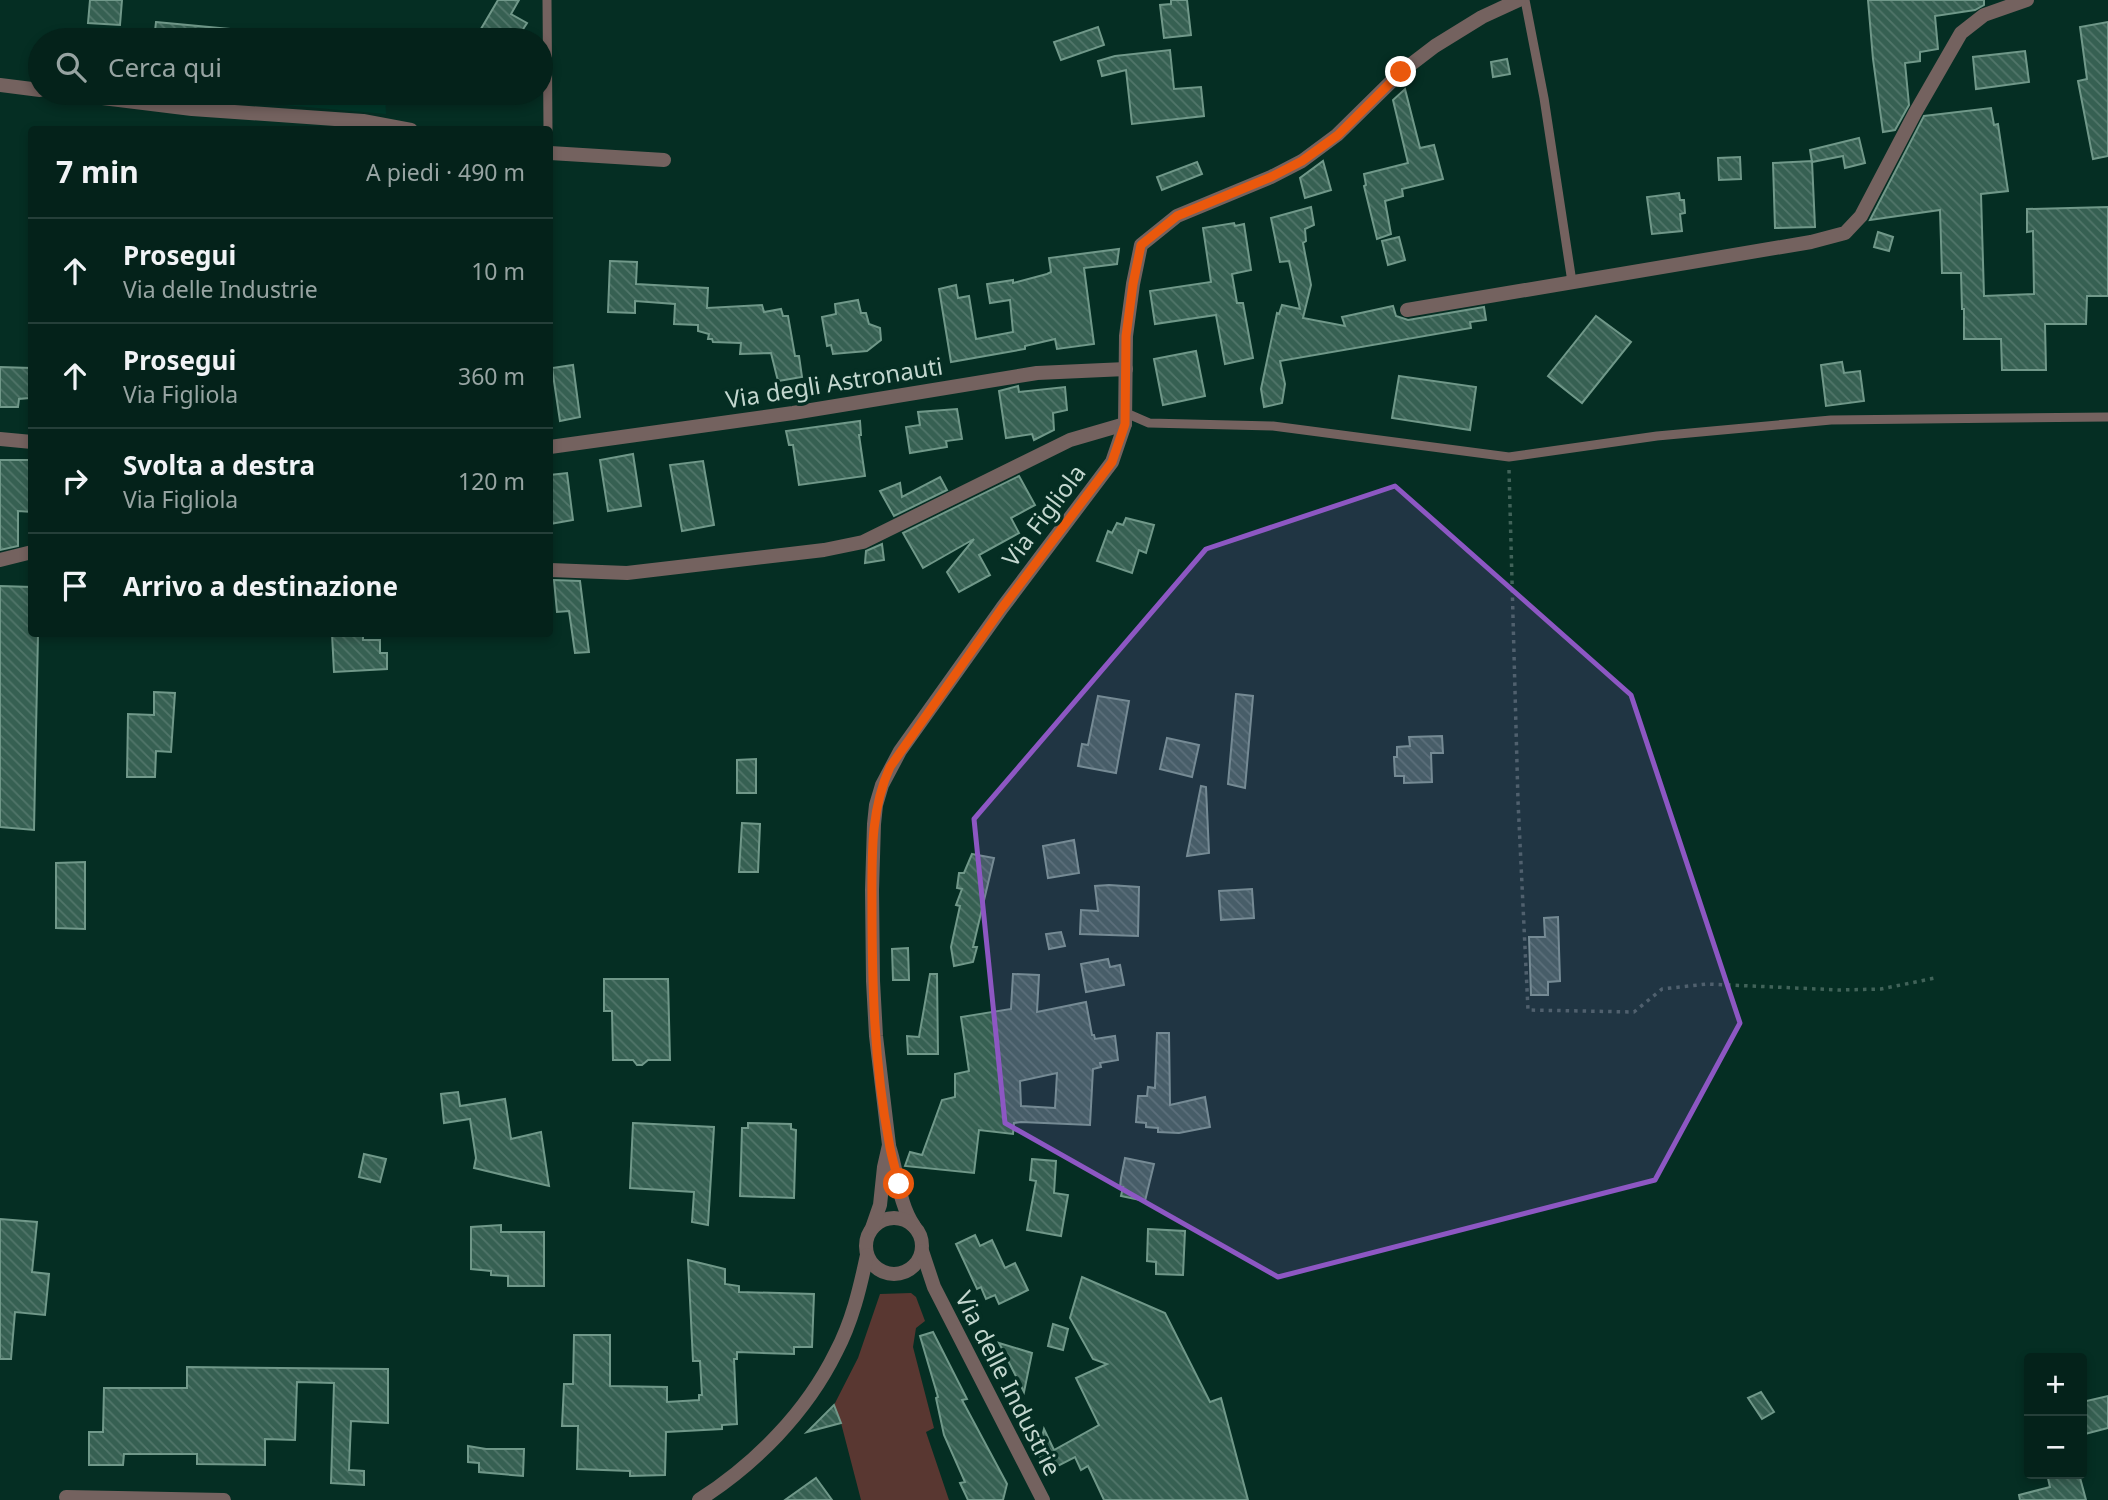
<!DOCTYPE html>
<html lang="it">
<head>
<meta charset="utf-8">
<style>
  body { margin:0; font-family:"Noto Sans",sans-serif; background:#122f27; color:#f1f3f6 }
  .controls { position:absolute; right:21px; bottom:21px; display:grid; overflow:hidden; border-radius:7px; box-shadow:0 4px 10px #0003 }
  .controls button { width:63px; height:63px; display:grid; place-items:center; padding:0; border:0; border-bottom:2px solid #253f39; background:#04221a; color:#f1f3f6; font:35px sans-serif }
  .stop { position:absolute; width:21px; height:21px; margin:-16px; border:5px solid #ea580c; border-radius:50%; background:#fff }
  .stop.end { background:#ea580c; border-color:#fff; box-shadow:0 2px 7px #0008 }
  .list { margin:0; padding:0; list-style:none }
  h2 { display:flex; justify-content:space-between; align-items:center; height:91px; margin:0; padding:0 28px; font-size:30px }
  h2 small { font-size:23px; font-weight:400; color:#97a4a2 }
  .list li { display:grid; grid-template-columns:46px 1fr auto; gap:21px; align-items:center; box-sizing:border-box; height:105px; padding:0 28px; border-top:2px solid #253f39 }
  .list b { display:block; font-size:26px; white-space:nowrap }
  .list p { margin:0; font-size:23px; white-space:nowrap; color:#97a4a2 }
  .list em { font-size:23px; font-style:normal; color:#97a4a2 }
  .icon { flex:none; width:38px; height:38px; fill:none; stroke:currentColor; stroke-width:2; stroke-linecap:round; stroke-linejoin:round }
  .map { position:relative; flex:none; width:2108px; height:1500px; overflow:hidden }
  .search { position:absolute; background:#04221a; box-shadow:0 4px 10px #0003; left:28px; top:28px; width:525px; height:77px; display:flex; align-items:center; gap:18px; box-sizing:border-box; padding:0 24px; border-radius:38px; color:#97a4a2; font-size:26px }
  .panel { position:absolute; background:#04221a; box-shadow:0 4px 10px #0003; left:28px; top:126px; width:525px; height:511px; border-radius:7px }
  .map>svg:first-child { display:block }
</style>
</head>
<body>
<div class="map">
<svg width="2108" height="1500" viewBox="0 0 2108 1500">
  <defs>
    <pattern id="building-back-hatch" width="6" height="6" patternUnits="userSpaceOnUse" patternTransform="scale(1.75)"><rect width="6" height="6" fill="#366052"/><path d="M-1 5l2 2M0 0l6 6M5-1l2 2" fill="none" stroke="#51766a"/></pattern>
  </defs>
  <rect width="100%" height="100%" fill="#052e23"/>
  <polygon fill="#01382a" points="143,93 299,93 299,99 313,100 329,98 340,93 385,93 386,114"/>
  <polygon fill="#593731" points="911,1293 916,1297 925,1321 916,1328 913,1347 934,1428 926,1432 949,1500 861,1500 841,1423 834,1405 858,1358 880,1294"/>
  <g fill="url(#building-back-hatch)" stroke="#709889" stroke-width="2" fill-rule="evenodd">
    <polygon points="90,0 122,0 120,25 88,23"/>
    <polygon points="498,0 519,0 511,14 527,23 516,40 488,40 478,34"/>
    <polygon points="1171,0 1187,0 1191,35 1164,38 1160,5 1171,4"/>
    <polygon points="1868,0 1984,0 1984,5 1975,10 1935,16 1938,49 1920,52 1920,61 1905,63 1909,105 1895,130 1883,132 1873,59"/>
    <polygon points="156,22 240,30 239,40 154,40"/>
    <polygon points="2108,22 2108,156 2093,159 2078,81 2087,79 2080,27"/>
    <polygon points="1098,27 1104,45 1061,60 1054,42"/>
    <polygon points="1170,50 1174,89 1201,87 1204,116 1132,124 1126,70 1102,76 1098,61 1115,56"/>
    <polygon points="2025,51 2029,82 1976,89 1973,57"/>
    <polygon points="1507,59 1510,74 1493,77 1491,62"/>
    <polygon points="1405,89 1420,148 1434,145 1443,179 1402,189 1403,196 1385,201 1391,234 1377,239 1364,186 1366,185 1364,174 1408,163 1393,100"/>
    <polygon points="1991,108 1994,125 1998,124 2008,191 1981,194 1984,296 2034,294 2033,231 2027,232 2027,209 2108,207 2108,296 2087,296 2086,324 2045,324 2046,370 2002,370 2001,339 1964,339 1964,309 1962,309 1961,273 1942,273 1940,210 1870,220 1924,116"/>
    <polygon points="1859,138 1865,163 1845,168 1843,156 1812,162 1810,150"/>
    <polygon points="1740,157 1741,179 1719,180 1718,158"/>
    <polygon points="1323,161 1331,190 1305,198 1300,178"/>
    <polygon points="1812,161 1815,227 1775,228 1773,163"/>
    <polygon points="1197,162 1202,174 1162,190 1157,177"/>
    <polygon points="1679,193 1680,200 1684,200 1685,213 1680,214 1682,231 1652,234 1647,197"/>
    <polygon points="1311,207 1314,225 1305,229 1306,241 1303,243 1311,285 1303,318 1345,326 1342,317 1393,306 1396,316 1408,320 1484,307 1486,320 1470,322 1471,328 1280,361 1285,384 1282,403 1264,407 1261,389 1277,313 1279,314 1282,305 1300,309 1289,261 1280,262 1271,218"/>
    <polygon points="1234,223 1235,226 1244,224 1251,270 1232,274 1237,303 1243,303 1253,358 1225,364 1216,315 1155,324 1150,291 1211,282 1203,228"/>
    <polygon points="1878,232 1893,237 1889,251 1874,247"/>
    <polygon points="1399,237 1405,260 1388,265 1382,241"/>
    <polygon points="1119,249 1117,264 1084,268 1094,344 1057,349 1055,339 1025,346 1025,349 951,362 939,289 956,285 958,298 969,296 976,339 1013,332 1010,300 990,303 987,284 1013,280 1013,283 1047,274 1051,272 1049,258"/>
    <polygon points="610,261 637,262 636,284 708,288 707,308 762,305 764,312 781,309 783,316 788,316 795,356 799,356 802,377 778,381 771,353 740,354 741,343 713,342 712,339 708,339 709,334 698,331 698,325 674,324 675,304 635,301 635,313 608,312"/>
    <polygon points="858,300 861,313 866,313 869,324 880,328 881,340 867,351 833,354 831,345 827,346 822,317 836,314 835,304"/>
    <polygon points="1596,316 1631,342 1582,403 1548,376"/>
    <polygon points="1196,351 1205,396 1163,405 1154,359"/>
    <polygon points="1842,362 1844,373 1860,371 1864,401 1826,406 1821,365"/>
    <polygon points="573,365 580,417 560,421 552,368"/>
    <polygon points="0,367 31,368 29,398 19,399 18,407 0,407"/>
    <polygon points="1399,376 1476,387 1470,430 1392,418"/>
    <polygon points="1018,386 1019,392 1065,387 1067,410 1053,413 1054,430 1034,440 1032,434 1006,438 999,391"/>
    <polygon points="957,409 962,439 946,441 947,447 910,453 906,427 920,425 918,412"/>
    <polygon points="860,421 861,435 859,435 865,476 799,485 793,445 789,445 786,431"/>
    <polygon points="633,454 641,506 608,511 600,460"/>
    <polygon points="0,460 32,460 32,512 18,511 18,546 0,550"/>
    <polygon points="703,461 714,525 682,531 670,465"/>
    <polygon points="567,473 573,520 550,524 550,475"/>
    <polygon points="1019,476 1035,505 1011,518 1019,533 979,555 990,575 959,592 947,572 974,539 923,568 903,533"/>
    <polygon points="940,477 947,490 894,516 880,491 900,483 902,497"/>
    <polygon points="1126,518 1154,525 1146,553 1139,550 1132,573 1097,561 1108,531 1112,533 1117,523 1123,525"/>
    <polygon points="882,544 884,560 865,563 866,551"/>
    <polygon points="554,580 580,581 589,652 575,653 569,611 557,612"/>
    <polygon points="0,586 32,587 32,634 38,634 34,830 0,827"/>
    <polygon points="332,634 363,634 363,640 380,640 380,653 387,653 387,669 334,672"/>
    <polygon points="154,692 175,693 171,752 156,751 155,777 127,777 128,714 154,715"/>
    <polygon points="1236,694 1253,696 1245,788 1228,784"/>
    <polygon points="1098,696 1129,701 1116,773 1078,766 1082,744 1088,745"/>
    <polygon points="1442,736 1443,753 1431,753 1432,782 1404,783 1404,776 1395,776 1394,757 1397,757 1397,747 1410,746 1409,737"/>
    <polygon points="1167,738 1199,745 1192,777 1160,769"/>
    <polygon points="756,759 756,793 737,793 737,760"/>
    <polygon points="1201,786 1206,787 1209,853 1187,856"/>
    <polygon points="742,823 760,824 758,872 739,872"/>
    <polygon points="1074,840 1079,873 1048,878 1043,846"/>
    <polygon points="972,854 994,858 973,947 977,947 973,962 954,966 951,947 960,906 956,905 962,889 957,888 959,873 964,873"/>
    <polygon points="85,862 85,929 56,928 56,863"/>
    <polygon points="1109,885 1139,887 1138,936 1080,934 1081,910 1098,911 1095,886"/>
    <polygon points="1252,889 1254,918 1221,920 1219,891"/>
    <polygon points="1558,917 1560,981 1548,982 1548,995 1531,995 1529,937 1545,937 1544,918"/>
    <polygon points="1061,932 1065,946 1049,949 1046,934"/>
    <polygon points="908,948 909,980 893,980 892,949"/>
    <polygon points="1108,959 1110,967 1120,965 1124,985 1086,992 1081,964"/>
    <polygon points="930,974 937,974 938,1054 908,1054 907,1036 919,1037"/>
    <path d="M1013 974 1039 975 1037 1012 1086 1002 1092 1035H1094L1095 1039 1115 1036 1118 1060 1100 1063 1101 1067 1093 1069 1090 1125 1021 1122 1014 1123 1013 1134 979 1130 974 1173 905 1166 910 1152 922 1155 942 1100 955 1097V1074L969 1071 961 1017 1011 1009ZM1057 1073 1055 1108 1021 1106 1020 1081Z"/>
    <polygon points="604,979 668,979 670,1060 648,1060 642,1065 637,1065 633,1060 613,1060 612,1011 604,1011"/>
    <polygon points="1157,1033 1169,1033 1170,1105 1205,1097 1210,1127 1179,1133 1158,1132 1158,1128 1146,1127 1146,1123 1136,1122 1138,1096 1147,1096 1148,1087 1155,1088"/>
    <polygon points="458,1092 460,1106 505,1099 511,1139 541,1132 549,1186 474,1168 476,1158 470,1119 444,1123 441,1094"/>
    <polygon points="633,1123 714,1127 708,1225 692,1222 694,1192 630,1188"/>
    <polygon points="748,1123 791,1124 791,1129 796,1130 794,1198 740,1196 742,1128 748,1128"/>
    <polygon points="364,1154 386,1159 380,1182 359,1177"/>
    <polygon points="1125,1158 1154,1164 1145,1201 1121,1196 1123,1187 1120,1187 1121,1178"/>
    <polygon points="1032,1159 1056,1161 1054,1193 1068,1195 1061,1236 1027,1230 1036,1181 1030,1180"/>
    <polygon points="0,1219 37,1222 32,1272 49,1274 45,1315 15,1312 11,1359 0,1359"/>
    <polygon points="501,1225 501,1232 544,1232 544,1286 508,1286 508,1276 491,1275 491,1271 471,1269 471,1227"/>
    <polygon points="1148,1229 1185,1231 1183,1275 1156,1274 1156,1262 1147,1261"/>
    <polygon points="975,1235 980,1246 992,1240 1005,1268 1015,1263 1028,1290 999,1304 995,1295 986,1299 981,1287 977,1289 956,1244"/>
    <polygon points="688,1260 725,1269 725,1284 739,1286 739,1292 814,1294 812,1347 794,1347 794,1354 737,1352 737,1359 734,1359 737,1424 722,1425 722,1429 666,1432 665,1475 630,1476 630,1471 577,1469 578,1426 562,1426 564,1384 573,1384 574,1335 610,1335 610,1386 667,1387 667,1402 699,1400 699,1395 702,1395 700,1361 693,1361"/>
    <polygon points="1082,1277 1165,1313 1210,1402 1221,1398 1248,1500 1104,1500 1088,1466 1081,1470 1075,1457 1048,1471 1038,1453 1044,1429 1054,1450 1099,1425 1076,1378 1107,1364 1093,1359 1070,1318"/>
    <polygon points="1053,1324 1068,1329 1063,1350 1048,1346"/>
    <polygon points="933,1332 967,1399 962,1400 1007,1484 1003,1500 968,1500 960,1483 965,1482 944,1435 936,1398 938,1397 920,1336"/>
    <polygon points="999,1343 1032,1353 1024,1392"/>
    <polygon points="187,1367 388,1369 388,1423 351,1421 349,1470 364,1471 364,1485 331,1483 334,1383 297,1382 295,1440 265,1439 265,1465 197,1464 197,1454 124,1454 123,1465 89,1465 89,1432 103,1432 104,1388 187,1388"/>
    <polygon points="1761,1392 1774,1412 1762,1419 1748,1398"/>
    <polygon points="2108,1396 2108,1428 2085,1434 2082,1420 2082,1402"/>
    <polygon points="834,1405 841,1423 807,1432"/>
    <polygon points="468,1446 486,1449 524,1449 523,1476 479,1472 479,1463 468,1462"/>
    <polygon points="2047,1474 2079,1474 2086,1500 2020,1500 2019,1495 2050,1487"/>
    <polygon points="816,1478 832,1500 785,1500"/>
  </g>
  <g fill="none" stroke-linecap="round" stroke-linejoin="round">
    <polyline stroke="#416359" stroke-width="3.5" stroke-dasharray="3.5 5" stroke-linecap="butt" points="1509,470 1518,801 1528,1010 1634,1012 1662,989 1707,984 1840,990 1881,989 1935,978"/>
    <g stroke="#74625f" stroke-width="9">
      <polyline points="547,0 548,130"/>
      <polyline points="1525,0 1544,98 1572,282"/>
      <polyline points="1126,413 1149,423 1273,426 1509,457 1657,436 1831,420 2108,417"/>
    </g>
    <g stroke="#74625f" stroke-width="14">
      <polyline points="0,85 40,90"/>
      <polyline points="62,93 192,109 363,121 411,130"/>
      <polyline points="550,153 664,160"/>
      <polyline points="1407,310 1811,242 1845,233 1861,216 1915,113 1961,33 1984,15 2027,0"/>
      <polyline points="0,439 32,442"/>
      <polyline points="550,447 793,413 1037,373 1126,369"/>
      <polyline points="0,560 32,552"/>
      <polyline points="550,570 627,573 824,550 863,542 1070,440 1125,424"/>
      <path d="M889 1146C898 1173 898 1202 914 1226"/>
      <circle cx="894" cy="1246" r="28"/>
      <polyline points="872,1228 880,1205 884,1167 889,1145 876,1036 873,981 872,890 874,824 876,805 882,785 900,751 1002,608 1112,462 1125,424 1126,336 1133,284 1141,245 1177,216 1271,177 1302,161 1337,135 1401,72 1435,46 1482,17 1519,0"/>
      <polyline points="922,1251 934,1287 1043,1500"/>
      <polyline points="66,1497 224,1500"/>
      <path d="M699 1500C755 1464 806 1413 836 1352 852 1322 860 1288 867 1255"/>
    </g>
  </g>
  <g fill="none" stroke-linecap="round" stroke-linejoin="round">
    <path stroke="#ea580c" stroke-width="9" d="M899 1184C896 1170 891 1156 889 1142 874 1064 872 983 872 903 872 857 870 811 890 767L1002 608 1112 462 1125 424 1126 336 1133 284 1141 245 1177 216 1271 177 1302 161 1338 135 1401 72"/>
  </g>
  <path fill="#8d57c3" fill-opacity="0.2" stroke="#8d57c3" stroke-width="5" stroke-linejoin="round" d="M1395 486 1631 695 1740 1023 1655 1180 1278 1277 1005 1123 974 819 1206 549Z"/>
  <g text-anchor="middle" dominant-baseline="central" stroke-width="7" stroke-linejoin="round" paint-order="stroke">
    <g font-size="24" fill="#c3d7cf" stroke="#052e23">
      <text transform="translate(834 382) rotate(-9)">Via degli Astronauti</text>
      <text transform="translate(1043 515) rotate(-53)">Via Figliola</text>
      <text transform="translate(1009 1383) rotate(63)">Via delle Industrie</text>
    </g>
  </g>
</svg>
<div class="controls">
<button>+</button>
<button>−</button>
</div>
<div class="stop" style="left:899px;top:1184px"></div>
<div class="stop end" style="left:1401px;top:72px"></div>
<div class="search"><svg class="icon" aria-label="search" viewBox="0 0 24 24"><circle cx="10" cy="10" r="6"/><path d="M15 15l6 6"/></svg>Cerca qui</div>
<section class="panel">
<h2>7 min<small>A piedi · 490 m</small></h2>
<ul class="list">
<li><svg class="icon" aria-label="ahead" viewBox="0 0 24 24"><path d="M12 20V5M6 11l6-6 6 6"/></svg><div><b>Prosegui</b><p>Via delle Industrie</p></div><em>10 m</em></li>
<li><svg class="icon" aria-label="ahead" viewBox="0 0 24 24"><path d="M12 20V5M6 11l6-6 6 6"/></svg><div><b>Prosegui</b><p>Via Figliola</p></div><em>360 m</em></li>
<li><svg class="icon" aria-label="right" viewBox="0 0 24 24"><path d="M7 20v-9h11M14 6l5 5-5 5"/></svg><div><b>Svolta a destra</b><p>Via Figliola</p></div><em>120 m</em></li>
<li><svg class="icon" aria-label="arrive" viewBox="0 0 24 24"><path d="M6 21V4h12l-3 4 3 4H6"/></svg><div><b>Arrivo a destinazione</b></div></li>
</ul>
</section>
</div>
</body>
</html>
